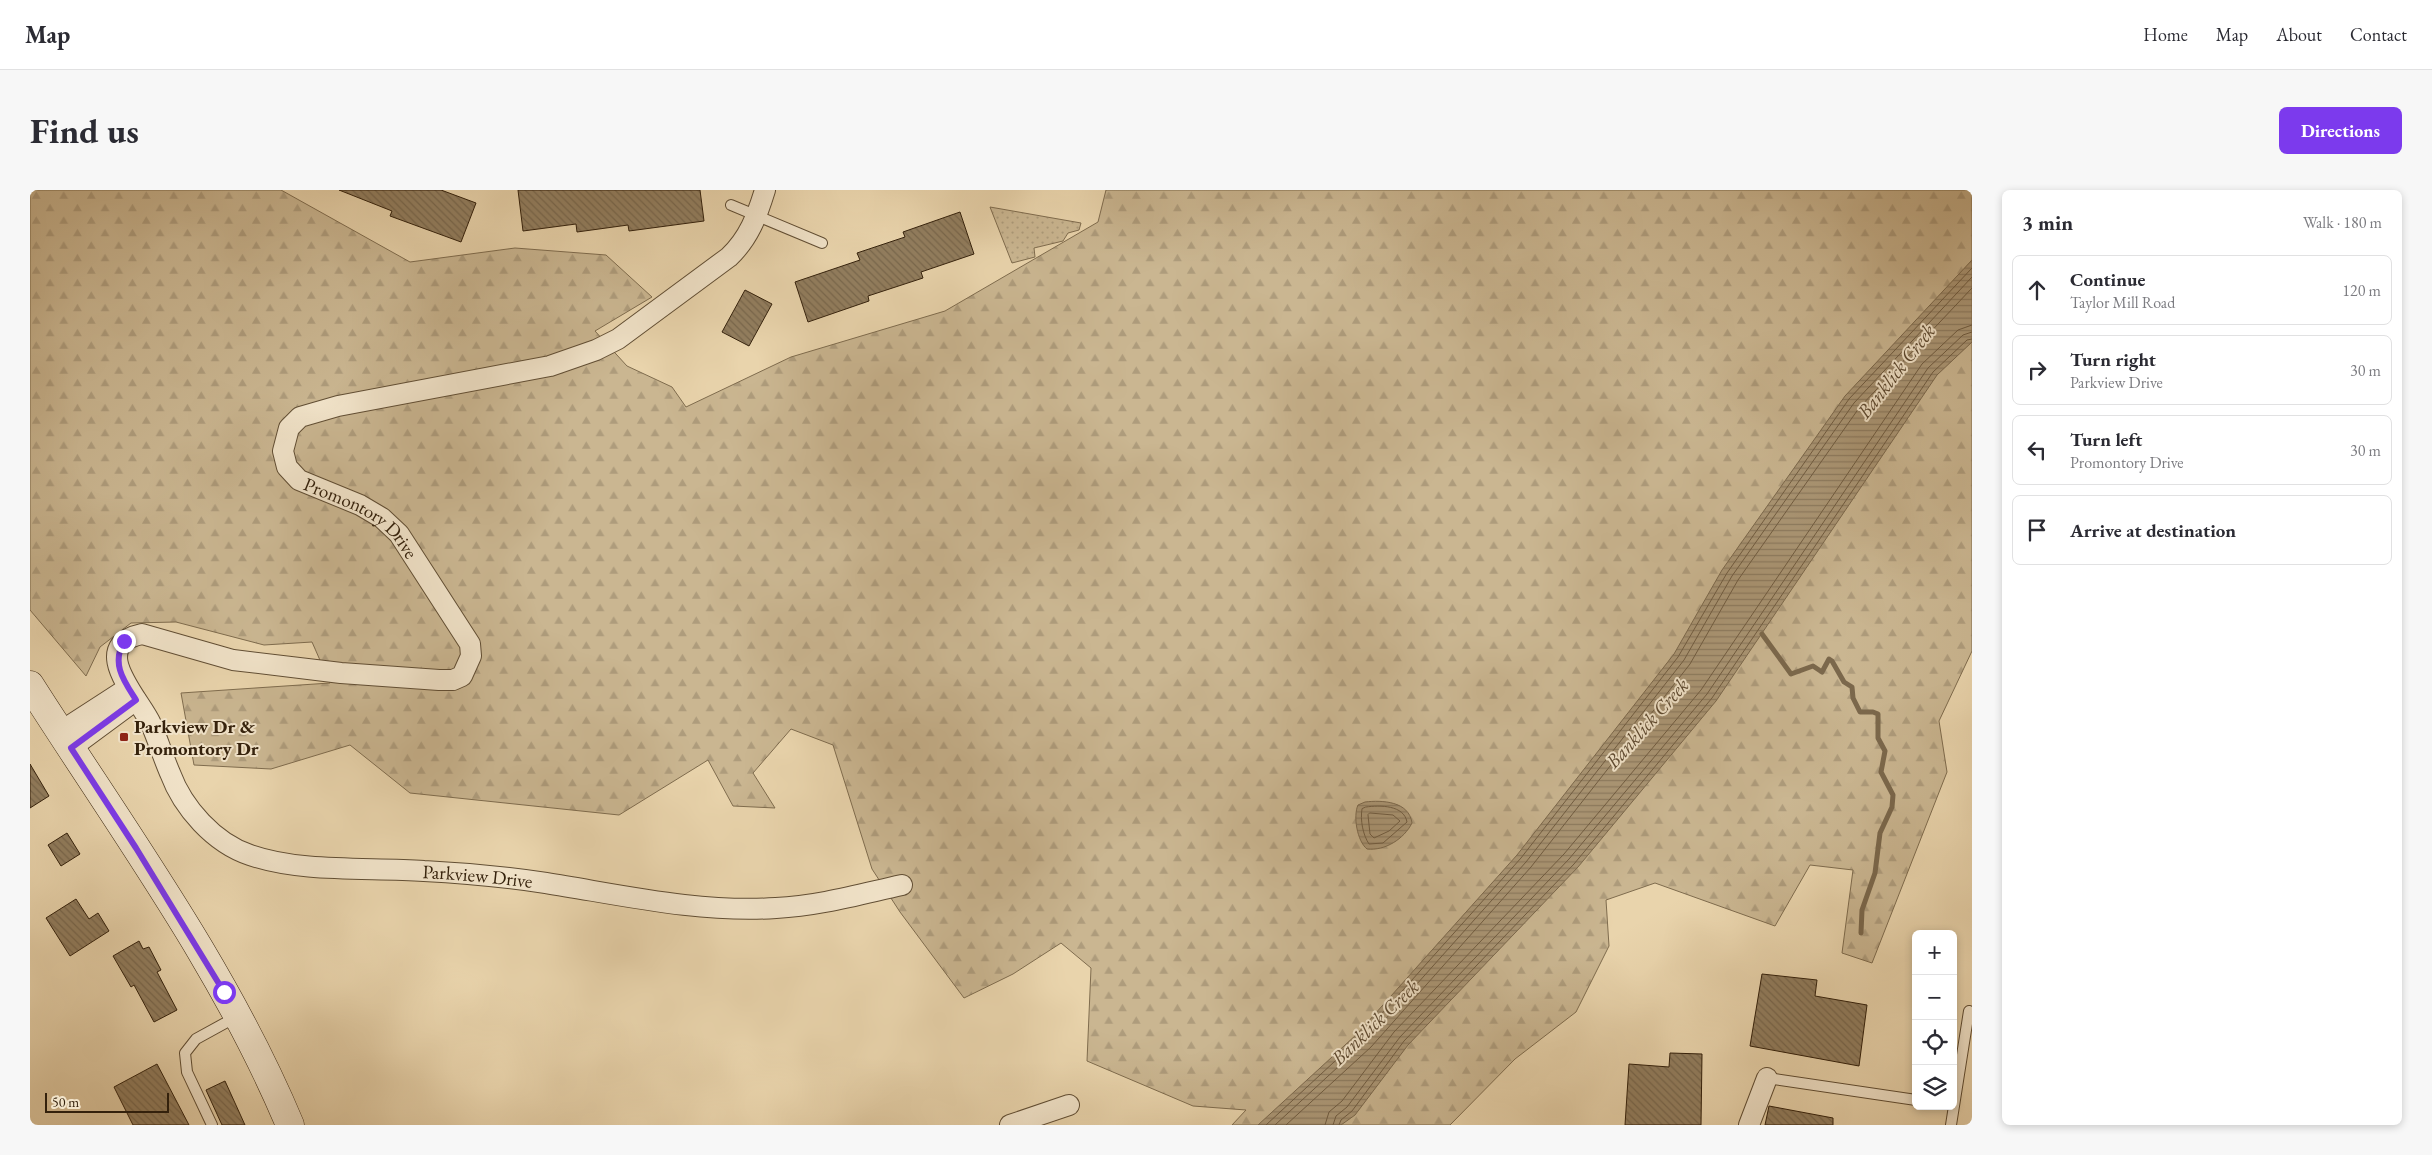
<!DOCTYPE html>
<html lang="en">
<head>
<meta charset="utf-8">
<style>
  body { margin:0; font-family:"EB Garamond",serif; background:#f7f7f7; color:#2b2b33 }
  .controls { position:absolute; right:15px; bottom:15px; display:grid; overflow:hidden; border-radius:8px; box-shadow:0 2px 8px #0003 }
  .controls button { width:45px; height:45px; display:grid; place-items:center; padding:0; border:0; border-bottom:1px solid #e1e1e2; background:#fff; color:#2b2b33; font:25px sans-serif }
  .scale { position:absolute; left:15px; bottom:12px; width:124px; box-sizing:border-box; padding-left:5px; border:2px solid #34210c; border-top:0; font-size:14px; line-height:18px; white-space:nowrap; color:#34210c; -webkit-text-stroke:4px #f1e3c9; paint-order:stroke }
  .stop { position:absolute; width:15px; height:15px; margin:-11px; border:4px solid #7c3aed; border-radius:50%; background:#fff }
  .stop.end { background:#7c3aed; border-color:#fff; box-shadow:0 1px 5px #0008 }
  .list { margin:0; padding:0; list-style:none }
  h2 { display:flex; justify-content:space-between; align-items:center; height:65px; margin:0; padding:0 20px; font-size:21px }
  h2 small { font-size:16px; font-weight:400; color:#7c7c81 }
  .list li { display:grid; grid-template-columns:32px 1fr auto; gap:15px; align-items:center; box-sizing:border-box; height:70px; margin:0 10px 10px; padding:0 10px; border:1px solid #e1e1e2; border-radius:8px }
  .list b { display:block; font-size:19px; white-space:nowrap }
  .list p { margin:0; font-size:16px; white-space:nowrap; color:#7c7c81 }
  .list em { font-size:16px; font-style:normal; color:#7c7c81 }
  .icon { flex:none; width:28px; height:28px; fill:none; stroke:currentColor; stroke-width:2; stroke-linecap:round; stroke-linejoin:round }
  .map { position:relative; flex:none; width:1942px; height:935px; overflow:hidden; border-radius:8px }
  header { display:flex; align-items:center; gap:30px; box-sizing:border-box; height:70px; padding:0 25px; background:#fff; border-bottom:1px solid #e1e1e2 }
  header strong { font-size:24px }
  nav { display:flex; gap:28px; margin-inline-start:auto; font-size:18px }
  .intro { display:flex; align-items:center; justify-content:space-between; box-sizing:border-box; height:120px; padding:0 30px }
  h1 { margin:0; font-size:35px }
  .button { padding:12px 22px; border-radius:8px; background:#7c3aed; color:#fff; font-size:18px; font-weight:700 }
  main { display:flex; gap:30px; padding:0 30px }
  aside { flex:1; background:#fff; border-radius:8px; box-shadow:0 2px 8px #0003 }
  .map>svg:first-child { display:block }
</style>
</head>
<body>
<header>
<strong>Map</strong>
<nav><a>Home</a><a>Map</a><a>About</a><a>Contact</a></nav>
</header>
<div class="intro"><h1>Find us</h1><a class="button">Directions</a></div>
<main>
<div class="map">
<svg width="1942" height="935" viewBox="0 0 1942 935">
  <defs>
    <pattern id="forest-firs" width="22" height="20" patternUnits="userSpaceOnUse" patternTransform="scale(1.25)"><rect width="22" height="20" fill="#cab691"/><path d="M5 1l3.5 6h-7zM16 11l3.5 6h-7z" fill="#ae9c7c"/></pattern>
    <pattern id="park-dots" width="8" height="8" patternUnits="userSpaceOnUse" patternTransform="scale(1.25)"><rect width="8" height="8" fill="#cab691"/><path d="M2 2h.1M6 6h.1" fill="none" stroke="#ae9c7c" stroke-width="1.8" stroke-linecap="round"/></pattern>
    <pattern id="water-rules" width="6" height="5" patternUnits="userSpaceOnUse" patternTransform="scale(1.25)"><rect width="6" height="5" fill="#ab9776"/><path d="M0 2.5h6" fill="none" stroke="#8c7b5f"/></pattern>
    <pattern id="building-back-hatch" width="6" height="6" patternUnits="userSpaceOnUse" patternTransform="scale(1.25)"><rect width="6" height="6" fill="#927e5f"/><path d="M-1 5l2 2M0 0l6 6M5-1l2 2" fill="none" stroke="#78674d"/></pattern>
  </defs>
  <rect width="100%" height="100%" fill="#e9d4ac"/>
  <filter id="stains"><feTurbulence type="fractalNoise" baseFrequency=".004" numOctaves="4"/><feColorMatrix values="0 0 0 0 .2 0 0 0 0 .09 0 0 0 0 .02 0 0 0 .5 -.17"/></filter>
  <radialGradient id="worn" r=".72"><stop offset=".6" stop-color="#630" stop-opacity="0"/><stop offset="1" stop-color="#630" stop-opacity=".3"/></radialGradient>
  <polygon fill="url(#forest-firs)" stroke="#7f6c4e" points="0,0 251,0 380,72 485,58 576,65 622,107 565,141 597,176 642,197 656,217 761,167 915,121 1068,32 1076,0 1942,0 1942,461 1909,531 1917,582 1842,773 1812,763 1823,680 1780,675 1745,736 1625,693 1576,710 1579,756 1546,822 1485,869 1420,935 1202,935 1216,920 1163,916 1057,871 1061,778 1031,753 983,784 934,808 870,722 842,679 803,555 761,539 723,583 745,618 703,616 678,570 589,625 380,603 320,555 241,579 164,575 151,503 300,493 282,452 234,455 146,432 101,433 70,457 56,486 0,420"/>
  <polygon fill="url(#park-dots)" stroke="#7f6c4e" points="960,17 1051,33 1049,40 1038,43 1033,51 1004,58 1005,67 982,73"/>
  <g fill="url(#water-rules)" stroke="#7b684c">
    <polygon points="1942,70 1942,152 1907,185 1686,511 1548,677 1378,855 1325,925 1311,935 1228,935 1327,844 1487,665 1644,464 1692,380 1815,206"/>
    <path d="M1335 612C1352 610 1379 611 1382 633 1374 649 1355 661 1337 659 1327 651 1323 626 1328 615Z"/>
  </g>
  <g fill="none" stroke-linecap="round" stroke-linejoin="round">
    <g stroke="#705c41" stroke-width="1">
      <path d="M1336 617C1350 615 1374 615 1377 632L1353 653 1339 654C1333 645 1330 630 1332 619Z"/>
      <polygon points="1340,623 1363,625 1370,631 1359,641 1344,648 1340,644 1338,625"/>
      <polyline points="1236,935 1331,847 1491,668 1648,467 1697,383 1819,209 1942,78"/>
      <polyline points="1245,935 1335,852 1496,672 1654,470 1702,386 1824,213 1942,87"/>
      <polyline points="1256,935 1341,857 1501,677 1660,474 1708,390 1829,218 1942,98"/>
      <polyline points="1295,935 1299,922 1312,911 1364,842 1534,664 1671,500 1892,174 1928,140 1942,135"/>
      <polyline points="1303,935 1306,926 1317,917 1370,847 1539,669 1677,504 1898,178 1933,145 1942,142"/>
      <polyline points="1309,935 1311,930 1322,921 1374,851 1544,674 1682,508 1903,182 1937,150 1942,149"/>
    </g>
    <polyline stroke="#7b684c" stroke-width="5" points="1732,444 1761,484 1783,476 1792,482 1799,469 1802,471 1814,492 1822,497 1823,508 1830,522 1843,522 1848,524 1848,548 1855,561 1851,582 1863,605 1862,617 1850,643 1845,683 1832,720 1831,743"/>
  </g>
  <g fill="url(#building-back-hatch)" stroke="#34210c">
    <polygon points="309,0 411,0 446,13 431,52 360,26 362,21"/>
    <polygon points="488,0 670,0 674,31 599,41 598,35 547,42 546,34 493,41"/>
    <polygon points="930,22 944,64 891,82 893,88 838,106 839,111 778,132 765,92 830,70 827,63 875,47 873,42"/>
    <polygon points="715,100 742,114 719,156 692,142"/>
    <polygon points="0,574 19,606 0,618"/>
    <polygon points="37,643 50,664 31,676 18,655"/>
    <polygon points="46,709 59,729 68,723 79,741 40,766 16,728"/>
    <polygon points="109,751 113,759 119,757 131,780 127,782 147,820 124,832 104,795 101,797 83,766"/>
    <polygon points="1732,784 1787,790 1785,806 1837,815 1829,876 1720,856"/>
    <polygon points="1640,863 1672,864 1671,935 1595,935 1599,874 1639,877"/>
    <polygon points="127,874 159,935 103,935 84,897"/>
    <polygon points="195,891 215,935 192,935 176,900"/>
    <polygon points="1739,916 1803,928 1803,935 1735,935"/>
  </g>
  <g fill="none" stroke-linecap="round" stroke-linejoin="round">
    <defs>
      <g id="service">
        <polyline points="701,15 792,53"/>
        <polyline points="1737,888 1886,910"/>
        <polyline points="182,935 157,882 155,863 166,849 206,827"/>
        <polyline points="1921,935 1939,821"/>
      </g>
      <g id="minor">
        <path id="s1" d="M735 0C727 26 719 48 699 67L588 149 566 160 520 176 308 216 270 227 259 238 253 261 257 277 269 290 330 315 352 328 369 344 440 454 441 466 432 486 423 490H409L311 483 203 470 112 444C56 456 110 509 121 534 128 550 133 567 140 583 153 618 184 653 220 665 271 683 339 677 394 681 434 683 476 687 516 693 592 705 669 723 746 718 789 716 831 704 872 695"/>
        <polyline points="30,542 98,498"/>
        <polyline points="41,558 106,510"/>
        <polyline points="980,935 1039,915"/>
        <polyline points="1719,935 1737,888"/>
      </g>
      <path id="secondary" d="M0 495C91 638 194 777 260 935"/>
    </defs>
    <use href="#service" stroke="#614e34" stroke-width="12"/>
    <use href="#minor" stroke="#614e34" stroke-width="22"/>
    <use href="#secondary" stroke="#34210c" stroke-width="29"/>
    <use href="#service" stroke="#f1e3c9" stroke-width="10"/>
    <use href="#minor" stroke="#f1e3c9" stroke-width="20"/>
    <use href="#secondary" stroke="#f1e3c9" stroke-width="28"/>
  </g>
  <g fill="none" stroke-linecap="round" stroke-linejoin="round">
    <path stroke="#7c3aed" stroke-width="6" d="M94 451C81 474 94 491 106 510L41 558 106 658 194 802"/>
  </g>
  <rect fill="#8f2418" stroke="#f1e3c9" stroke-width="2" x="89" y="542" width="10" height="10" rx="2.5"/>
  <g text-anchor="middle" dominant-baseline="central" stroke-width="4" stroke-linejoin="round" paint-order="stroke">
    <g font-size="19" fill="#34210c" stroke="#f1e3c9">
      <text stroke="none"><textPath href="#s1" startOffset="691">Promontory Drive</textPath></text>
      <text stroke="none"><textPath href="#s1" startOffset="1735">Parkview Drive</textPath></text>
    </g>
    <g font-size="19" font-weight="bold" fill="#34210c" stroke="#f1e3c9" text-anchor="start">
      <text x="104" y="536">Parkview Dr &amp;<tspan x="104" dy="22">Promontory Dr</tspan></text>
    </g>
    <g font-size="20" font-style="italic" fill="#5e4a31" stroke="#f1e3c9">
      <text transform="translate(1866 181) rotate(-52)">Banklick Creek</text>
      <text transform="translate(1617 533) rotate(-48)">Banklick Creek</text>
      <text transform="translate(1345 832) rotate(-44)">Banklick Creek</text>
    </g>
  </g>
  <rect width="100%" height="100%" filter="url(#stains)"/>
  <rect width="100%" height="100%" fill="url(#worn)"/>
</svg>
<div class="controls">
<button>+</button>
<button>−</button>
<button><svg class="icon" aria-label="locate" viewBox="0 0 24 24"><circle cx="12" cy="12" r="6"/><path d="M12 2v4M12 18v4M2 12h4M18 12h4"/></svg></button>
<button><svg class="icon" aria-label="layers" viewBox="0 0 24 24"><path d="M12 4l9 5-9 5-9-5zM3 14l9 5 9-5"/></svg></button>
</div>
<div class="scale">50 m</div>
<div class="stop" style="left:194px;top:802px"></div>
<div class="stop end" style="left:94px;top:451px"></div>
</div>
<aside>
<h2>3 min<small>Walk · 180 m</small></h2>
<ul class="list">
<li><svg class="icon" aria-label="ahead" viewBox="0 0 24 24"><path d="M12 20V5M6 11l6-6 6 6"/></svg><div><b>Continue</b><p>Taylor Mill Road</p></div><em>120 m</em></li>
<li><svg class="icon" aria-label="right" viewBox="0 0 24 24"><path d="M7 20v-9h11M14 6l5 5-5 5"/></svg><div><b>Turn right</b><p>Parkview Drive</p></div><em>30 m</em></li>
<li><svg class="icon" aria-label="left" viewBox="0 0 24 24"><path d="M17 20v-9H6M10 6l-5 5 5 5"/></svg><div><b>Turn left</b><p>Promontory Drive</p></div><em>30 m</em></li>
<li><svg class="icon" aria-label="arrive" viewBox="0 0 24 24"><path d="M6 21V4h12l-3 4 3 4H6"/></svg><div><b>Arrive at destination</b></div></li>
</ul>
</aside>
</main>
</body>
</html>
